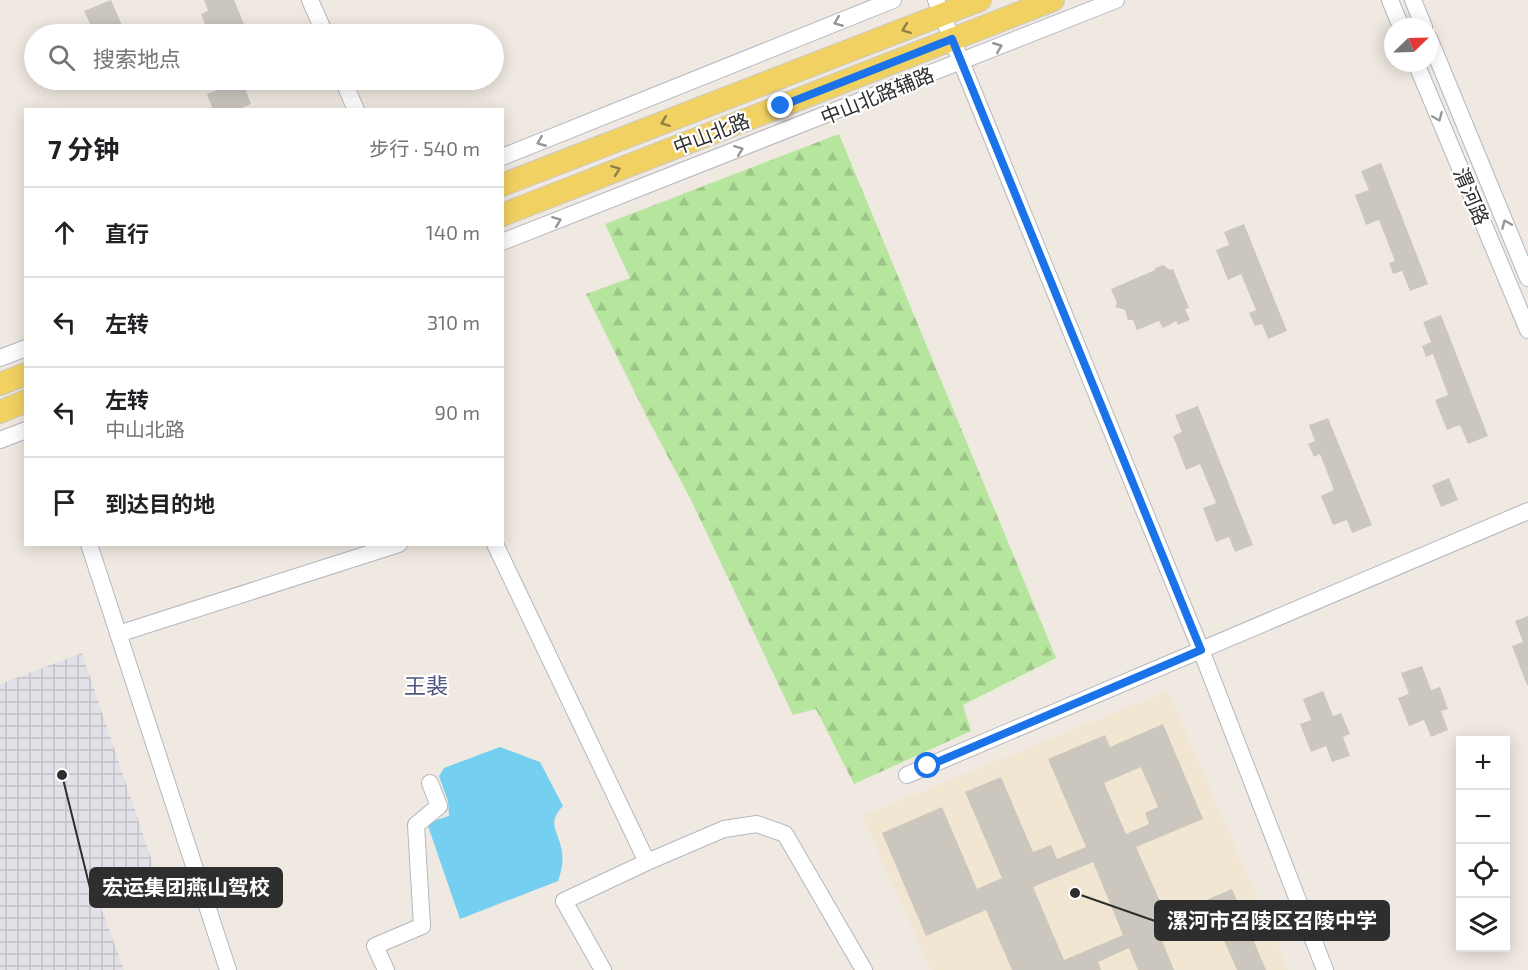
<!DOCTYPE html>
<html lang="zh">
<head>
<meta charset="utf-8">
<style>
  body { margin:0; font-family:"Exo 2","Noto Sans SC",sans-serif; background:#f6f6f6; color:#202124 }
  .controls { position:absolute; right:18px; bottom:18px; display:grid; overflow:hidden; border-radius:0px; box-shadow:0 3px 15px #0003 }
  .controls button { width:54px; height:54px; display:grid; place-items:center; padding:0; border:0; border-bottom:2px solid #e0e0e0; background:#fff; color:#202124; font:30px sans-serif }
  .compass { position:absolute; left:1384px; top:18px; width:54px; height:54px; border-radius:50%; background:#fff; box-shadow:0 3px 15px #0003; rotate:67deg }
  .stop { position:absolute; width:18px; height:18px; margin:-14px; border:4px solid #1a73e8; border-radius:50%; background:#fff }
  .stop.end { background:#1a73e8; border-color:#fff; box-shadow:0 2px 6px #0008 }
  .list { margin:0; padding:0; list-style:none }
  h2 { display:flex; justify-content:space-between; align-items:center; height:78px; margin:0; padding:0 24px; font-size:26px }
  h2 small { font-size:20px; font-weight:400; color:#757577 }
  .list li { display:grid; grid-template-columns:39px 1fr auto; gap:18px; align-items:center; box-sizing:border-box; height:90px; padding:0 24px; border-top:2px solid #e0e0e0 }
  .list b { display:block; font-size:22px; white-space:nowrap }
  .list p { margin:0; font-size:20px; white-space:nowrap; color:#757577 }
  .list em { font-size:20px; font-style:normal; color:#757577 }
  .icon { flex:none; width:33px; height:33px; fill:none; stroke:currentColor; stroke-width:2; stroke-linecap:round; stroke-linejoin:round }
  .map { position:relative; flex:none; width:1528px; height:970px; overflow:hidden }
  .search { position:absolute; background:#fff; box-shadow:0 3px 15px #0003; left:24px; top:24px; width:480px; height:66px; display:flex; align-items:center; gap:15px; box-sizing:border-box; padding:0 21px; border-radius:33px; color:#757577; font-size:22px }
  .panel { position:absolute; background:#fff; box-shadow:0 3px 15px #0003; left:24px; top:108px; width:480px; height:438px; border-radius:0px }
  .map>svg:first-child { display:block }
</style>
</head>
<body>
<div class="map">
<svg width="1528" height="970" viewBox="0 0 1528 970">
  <defs>
    <pattern id="industrial-grid" width="8" height="8" patternUnits="userSpaceOnUse" patternTransform="scale(1.5)"><rect width="8" height="8" fill="#e3e1e8"/><path d="M0 4h8M4 0v8" fill="none" stroke="#c3c1c7"/></pattern>
    <pattern id="forest-firs" width="22" height="20" patternUnits="userSpaceOnUse" patternTransform="scale(1.5)"><rect width="22" height="20" fill="#b6e59e"/><path d="M5 1l3.5 6h-7zM16 11l3.5 6h-7z" fill="#9dc588"/></pattern>
  </defs>
  <rect width="100%" height="100%" fill="#efe9e1"/>
  <polygon fill="url(#industrial-grid)" points="82,653 154,867 95,891 124,970 0,970 0,684"/>
  <polygon fill="#f0e6d1" points="1168,691 1288,970 931,970 862,816"/>
  <polygon fill="url(#forest-firs)" points="839,134 1056,658 963,705 971,731 854,784 816,709 793,715 691,500 648,419 586,294 630,278 605,224"/>
  <path fill="#75cff0" d="M500 747 540 762 563 806C547 823 557 829 561 847 564 859 562 870 558 881L460 919 427 823 449 816 448 801 439 776 444 768Z"/>
  <g fill="#cbc7bf" fill-rule="evenodd">
    <polygon points="111,0 126,34 95,34 84,11"/>
    <polygon points="204,0 234,0 248,34 209,34 201,14 208,11"/>
    <polygon points="242,80 251,104 237,110 213,110 207,94"/>
    <polygon points="1381,163 1428,284 1410,291 1402,271 1393,274 1389,263 1395,261 1379,220 1366,225 1355,195 1369,190 1361,171"/>
    <polygon points="1244,224 1287,331 1268,339 1262,324 1255,326 1249,313 1256,310 1241,274 1228,280 1216,250 1229,245 1224,232"/>
    <polygon points="1163,265 1170,270 1173,269 1189,308 1185,309 1190,320 1178,325 1176,321 1163,328 1159,321 1137,330 1133,320 1128,320 1125,310 1115,307 1117,303 1111,289 1155,270 1155,268"/>
    <polygon points="1441,315 1488,436 1468,444 1460,425 1447,430 1435,400 1448,395 1433,354 1426,357 1422,346 1431,342 1423,322"/>
    <polygon points="1198,406 1253,545 1235,552 1229,537 1216,542 1203,508 1216,503 1200,464 1186,470 1173,436 1182,432 1175,415"/>
    <polygon points="1328,418 1372,525 1352,533 1347,520 1333,525 1321,496 1334,490 1320,454 1314,457 1308,444 1315,441 1309,425"/>
    <polygon points="1449,478 1458,500 1441,507 1432,485"/>
    <polygon points="1528,616 1528,685 1527,685 1512,646 1523,642 1515,621"/>
    <polygon points="1422,666 1431,690 1440,687 1448,709 1441,711 1448,730 1431,737 1424,720 1409,726 1398,698 1409,694 1401,673"/>
    <polygon points="1323,691 1333,716 1341,713 1350,734 1343,737 1350,756 1332,762 1326,746 1311,752 1300,724 1311,720 1303,699"/>
    <path d="M1163 724 1203 819 1136 847 1167 917 1232 889 1266 970H1237L1218 927 1201 934 1195 921 1160 936 1174 970H1138L1129 948 1098 962 1101 970H1012L986 910 926 936 882 833 942 807 977 889 1002 878 965 792 1001 777 1033 852 1051 845 1057 859 1086 847 1048 759 1105 735 1110 747ZM1141 767 1158 807 1145 813 1149 824 1126 834 1104 783ZM1093 862 1123 935 1064 960 1033 887Z"/>
  </g>
  <g fill="none" stroke-linecap="round" stroke-linejoin="round">
    <defs>
      <g id="minor">
        <polyline points="310,0 325,34"/>
        <polyline points="936,0 1201,650 1325,970"/>
        <polyline points="1390,0 1401,27"/>
        <polyline points="1413,0 1424,27"/>
        <polyline points="1429,38 1528,278"/>
        <polyline points="1416,63 1528,330"/>
        <polyline points="343,80 356,110"/>
        <polyline points="502,157 893,0"/>
        <polyline points="502,242 1116,0"/>
        <polyline points="0,358 26,348"/>
        <polyline points="0,440 26,430"/>
        <polyline points="89,544 228,970"/>
        <polyline points="495,544 647,862 564,901 603,970"/>
        <polyline points="118,634 399,544"/>
        <polyline points="907,775 1528,511"/>
        <polyline points="647,862 724,829 757,824 785,834 864,970"/>
        <polyline points="386,970 375,946 422,926 416,825 439,806 430,783"/>
      </g>
      <g id="major">
        <polyline points="502,185 980,0"/>
        <polyline points="502,215 1053,0"/>
        <polyline points="0,384 26,374"/>
        <polyline points="0,412 26,401"/>
      </g>
    </defs>
    <use href="#minor" stroke="#b4b7c1" stroke-width="18"/>
    <use href="#major" stroke="#c9c9c9" stroke-width="24"/>
    <use href="#minor" stroke="#fff" stroke-width="16"/>
    <use href="#major" stroke="#f2d163" stroke-width="22"/>
  </g>
  <defs><path id="oneway-chevron" d="M-2-3.5L2.5 0L-2 3.5" fill="none" stroke-width="1.6" stroke-linecap="round" stroke-linejoin="round" transform="scale(1.5)"/></defs>
  <g stroke="#969696">
    <use href="#oneway-chevron" transform="translate(838 22) rotate(158)"/>
    <use href="#oneway-chevron" transform="translate(998 47) rotate(-22)"/>
    <use href="#oneway-chevron" transform="translate(1438 117) rotate(67)"/>
    <use href="#oneway-chevron" transform="translate(541 142) rotate(158)"/>
    <use href="#oneway-chevron" transform="translate(739 150) rotate(-21)"/>
    <use href="#oneway-chevron" transform="translate(557 221) rotate(-21)"/>
    <use href="#oneway-chevron" transform="translate(1506 224) rotate(-113)"/>
  </g>
  <g stroke="#908048">
    <use href="#oneway-chevron" transform="translate(906 29) rotate(159)"/>
    <use href="#oneway-chevron" transform="translate(665 122) rotate(159)"/>
    <use href="#oneway-chevron" transform="translate(616 170) rotate(-21)"/>
  </g>
  <g fill="none" stroke-linecap="round" stroke-linejoin="round">
    <polyline stroke="#1a73e8" stroke-width="8" points="781,106 952,39 1201,650 928,766"/>
  </g>
  <g text-anchor="middle" dominant-baseline="central" stroke-width="4.5" stroke-linejoin="round" paint-order="stroke">
    <g font-size="20" fill="#2e2e2e" stroke="#fff">
      <text transform="translate(877 95) rotate(-22)">中山北路辅路</text>
      <text transform="translate(711 133) rotate(-21)">中山北路</text>
      <text transform="translate(1472 196) rotate(67)">渭河路</text>
    </g>
    <g font-size="22" fill="#4d5680" stroke="#fff">
      <text x="426" y="685">王裴</text>
    </g>
  </g>
  <path fill="none" stroke="#2e2e2e" stroke-width="2" d="M62 775L90 888M1075 893L1155 921"/>
  <g fill="#2e2e2e" stroke="#fff" stroke-width="2">
    <circle cx="62" cy="775" r="6"/>
    <circle cx="1075" cy="893" r="6"/>
  </g>
  <g fill="#2e2e2e" stroke="#2e2e2e" stroke-width="2">
    <rect x="90" y="868" width="192" height="39" rx="6"/>
    <rect x="1155" y="901" width="234" height="39" rx="6"/>
  </g>
  <g font-size="21" text-anchor="middle" font-weight="bold" fill="#fff">
    <text x="186" y="895">宏运集团燕山驾校</text>
    <text x="1272" y="928">漯河市召陵区召陵中学</text>
  </g>
</svg>
<div class="controls">
<button>+</button>
<button>−</button>
<button><svg class="icon" aria-label="locate" viewBox="0 0 24 24"><circle cx="12" cy="12" r="6"/><path d="M12 2v4M12 18v4M2 12h4M18 12h4"/></svg></button>
<button><svg class="icon" aria-label="layers" viewBox="0 0 24 24"><path d="M12 4l9 5-9 5-9-5zM3 14l9 5 9-5"/></svg></button>
</div>
<svg class="compass" viewBox="-18 -18 36 36"><path d="M0-13l5 13h-10z" fill="#e53935"/><path d="M0 13l5-13h-10z" fill="#757577"/></svg>
<div class="stop" style="left:928px;top:766px"></div>
<div class="stop end" style="left:781px;top:106px"></div>
<div class="search"><svg class="icon" aria-label="search" viewBox="0 0 24 24"><circle cx="10" cy="10" r="6"/><path d="M15 15l6 6"/></svg>搜索地点</div>
<section class="panel">
<h2>7 分钟<small>步行 · 540 m</small></h2>
<ul class="list">
<li><svg class="icon" aria-label="ahead" viewBox="0 0 24 24"><path d="M12 20V5M6 11l6-6 6 6"/></svg><div><b>直行</b></div><em>140 m</em></li>
<li><svg class="icon" aria-label="left" viewBox="0 0 24 24"><path d="M17 20v-9H6M10 6l-5 5 5 5"/></svg><div><b>左转</b></div><em>310 m</em></li>
<li><svg class="icon" aria-label="left" viewBox="0 0 24 24"><path d="M17 20v-9H6M10 6l-5 5 5 5"/></svg><div><b>左转</b><p>中山北路</p></div><em>90 m</em></li>
<li><svg class="icon" aria-label="arrive" viewBox="0 0 24 24"><path d="M6 21V4h12l-3 4 3 4H6"/></svg><div><b>到达目的地</b></div></li>
</ul>
</section>
</div>
</body>
</html>
